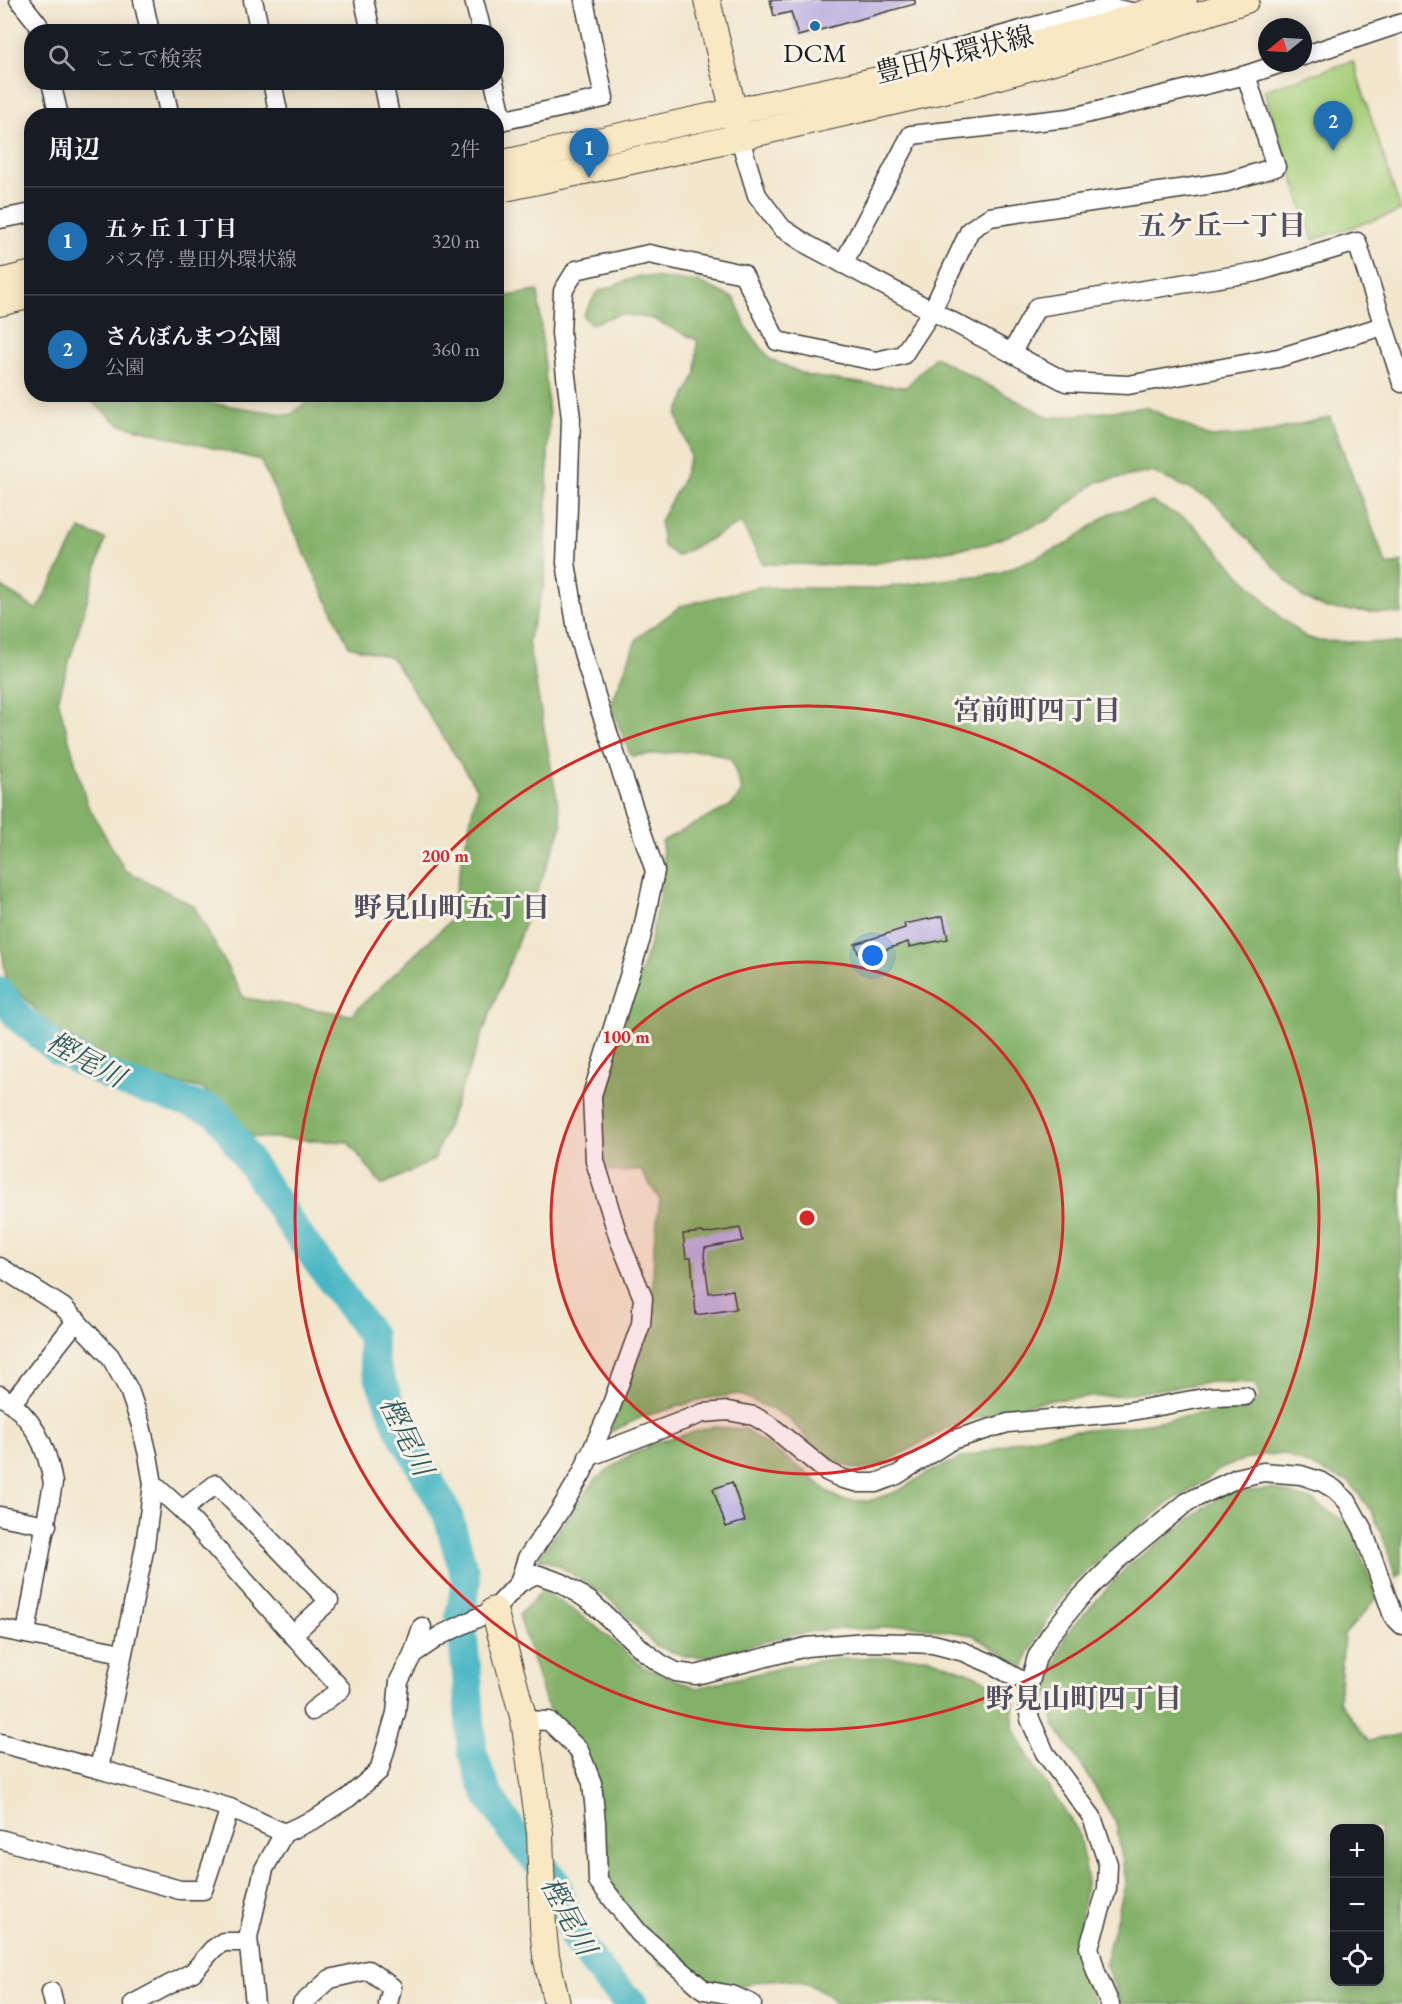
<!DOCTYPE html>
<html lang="ja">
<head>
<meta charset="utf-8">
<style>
  body { margin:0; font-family:"EB Garamond","Noto Serif JP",serif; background:#242831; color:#f1f3f6 }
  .controls { position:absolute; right:18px; bottom:18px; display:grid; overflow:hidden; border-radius:12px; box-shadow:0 3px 15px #0003 }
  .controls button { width:54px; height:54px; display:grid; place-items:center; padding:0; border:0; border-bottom:2px solid #363941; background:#171b24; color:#f1f3f6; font:30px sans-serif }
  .compass { position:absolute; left:1258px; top:18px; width:54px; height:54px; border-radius:50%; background:#171b24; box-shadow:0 3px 15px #0003; rotate:252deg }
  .you { position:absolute; left:873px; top:956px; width:21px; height:21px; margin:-15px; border:4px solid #fff; border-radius:50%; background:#1a73e8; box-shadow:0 0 0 9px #1a73e833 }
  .badge { display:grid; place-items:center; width:39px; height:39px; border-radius:50%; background:#1f6fb2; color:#fff; font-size:20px; font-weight:700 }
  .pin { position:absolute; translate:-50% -50px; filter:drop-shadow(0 2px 3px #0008) }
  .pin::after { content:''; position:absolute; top:32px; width:21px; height:18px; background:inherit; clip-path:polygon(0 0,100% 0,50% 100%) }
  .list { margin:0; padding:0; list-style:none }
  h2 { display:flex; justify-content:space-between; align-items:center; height:78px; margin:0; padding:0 24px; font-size:26px }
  h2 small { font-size:20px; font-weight:400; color:#9ea1a6 }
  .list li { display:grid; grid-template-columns:39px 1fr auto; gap:18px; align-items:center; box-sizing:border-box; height:108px; padding:0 24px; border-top:2px solid #363941 }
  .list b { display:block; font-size:22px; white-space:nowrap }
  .list p { margin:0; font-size:20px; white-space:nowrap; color:#9ea1a6 }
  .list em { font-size:20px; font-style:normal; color:#9ea1a6 }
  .icon { flex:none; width:33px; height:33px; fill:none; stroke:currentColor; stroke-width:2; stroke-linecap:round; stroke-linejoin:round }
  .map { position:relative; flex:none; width:1402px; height:2004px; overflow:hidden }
  .search { position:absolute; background:#171b24; box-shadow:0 3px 15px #0003; left:24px; top:24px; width:480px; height:66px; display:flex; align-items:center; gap:15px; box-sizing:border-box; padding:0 21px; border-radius:24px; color:#9ea1a6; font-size:22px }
  .panel { position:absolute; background:#171b24; box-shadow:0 3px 15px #0003; left:24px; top:108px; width:480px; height:294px; border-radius:24px }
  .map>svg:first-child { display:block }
</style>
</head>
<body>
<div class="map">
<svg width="1402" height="2004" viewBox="0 0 1402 2004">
  <rect width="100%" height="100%" fill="#f7f3e8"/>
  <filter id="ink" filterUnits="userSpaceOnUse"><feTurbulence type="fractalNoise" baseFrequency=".0167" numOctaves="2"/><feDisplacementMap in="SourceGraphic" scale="12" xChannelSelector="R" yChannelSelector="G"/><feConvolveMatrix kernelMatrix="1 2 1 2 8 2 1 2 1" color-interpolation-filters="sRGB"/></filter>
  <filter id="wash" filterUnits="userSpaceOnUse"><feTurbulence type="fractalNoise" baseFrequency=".008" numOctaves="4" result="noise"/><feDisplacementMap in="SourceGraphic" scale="24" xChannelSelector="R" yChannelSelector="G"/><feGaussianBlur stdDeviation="1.35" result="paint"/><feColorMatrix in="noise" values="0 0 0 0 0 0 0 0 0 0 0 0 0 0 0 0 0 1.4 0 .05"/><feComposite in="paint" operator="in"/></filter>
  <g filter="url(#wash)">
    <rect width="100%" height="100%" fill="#f2e6cd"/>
    <polygon fill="#a5ce79" stroke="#60754a" stroke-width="1.5" points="1353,61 1401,211 1313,240 1264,90"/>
    <g fill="#84b169" stroke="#506642" stroke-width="1.5" fill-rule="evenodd">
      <polygon points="639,276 700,282 735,299 747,329 770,359 808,376 868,384 906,387 935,357 1050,418 1146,407 1211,437 1260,434 1330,417 1387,566 1402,562 1402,614 1327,609 1302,597 1210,498 1152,472 1097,482 1048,520 987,544 866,565 763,564 741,523 677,556 663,546 660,521 681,483 690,456 677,415 696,373 697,340 653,319 621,314 590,324 583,316 597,292"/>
      <polygon points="538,291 549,416 545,582 528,641 562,826 434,1160 382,1185 348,1142 253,1137 203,1089 122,1070 51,1026 6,979 0,933 0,586 37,610 80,529 105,539 58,700 87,804 125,870 194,906 244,998 351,1015 449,922 477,789 392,658 349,646 260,460 119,424 84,395 174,395 204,402 290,415 316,395 496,394 497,298"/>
      <polygon points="1152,502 1191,522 1280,617 1306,637 1319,641 1402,643 1402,1573 1396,1578 1386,1545 1372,1512 1350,1483 1284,1454 1263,1455 1237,1462 1219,1470 1185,1494 1172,1500 1111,1550 1071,1585 1042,1629 1028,1654 1024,1668 973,1635 906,1625 870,1629 830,1629 786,1636 708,1657 684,1656 656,1646 613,1602 560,1566 538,1558 596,1479 625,1458 658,1442 712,1427 744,1429 806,1472 827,1491 842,1500 869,1501 898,1491 928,1473 959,1459 992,1450 1016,1441 1056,1433 1130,1426 1194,1415 1248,1409 1260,1398 1255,1383 1208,1382 1122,1395 1047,1400 983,1416 945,1429 880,1466 861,1470 834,1462 821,1453 787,1417 739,1394 703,1399 642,1417 610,1432 652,1323 654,1243 660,1200 640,1169 623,1172 604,1170 601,1094 650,944 664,871 662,841 732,805 742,791 731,759 705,750 631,756 611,705 637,638 681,606 757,587 871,589 999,573 1065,545 1110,513"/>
      <path d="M1273 1489 1313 1501 1350 1525 1377 1598 1344 1635 1339 1701 1369 1741 1402 1734V2004H1121L1105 1963 1126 1881 1116 1823 1088 1775 1055 1726 1048 1687 1066 1634 1128 1566 1225 1493ZM1334 1828H1380V1982H1334Z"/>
      <path d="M543 1590 592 1623 643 1667 697 1688 784 1667 837 1658 927 1657 975 1675 1014 1695 1013 1726 1030 1760 1078 1831 1087 1876 1076 1959 1095 2004H835C829 1994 824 1992 814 1987 780 1972 752 1983 718 1993L691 1977 661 1965 645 1943 594 1857 590 1814 563 1738 546 1703 519 1615Z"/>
    </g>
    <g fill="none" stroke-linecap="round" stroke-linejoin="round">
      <polyline stroke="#49b7c4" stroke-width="30" points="0,992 19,1018 60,1051 125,1083 217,1112 296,1232 371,1335 374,1363 399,1428 447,1513 464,1572 466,1583 460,1616 467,1676 472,1751 479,1773 487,1793 518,1840 556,1883 574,1936 606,1979 633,2004"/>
    </g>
    <g id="blocks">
      <g fill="#b9afe1">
        <polygon points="770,0 915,0 915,4 798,36 791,12 774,16"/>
        <polygon points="943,916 948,939 909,947 908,942 860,958 855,944 905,928 904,924"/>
        <polygon points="740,1228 743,1241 705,1248 704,1256 709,1293 733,1290 736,1309 696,1315 691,1258 686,1258 683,1234 703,1232 704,1234"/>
        <polygon points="732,1482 745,1521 726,1527 713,1489"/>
      </g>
    </g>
  </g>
  <g filter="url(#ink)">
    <use href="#blocks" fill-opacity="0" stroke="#3c3a37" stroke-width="1.5"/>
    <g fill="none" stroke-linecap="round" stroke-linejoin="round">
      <defs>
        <g id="street">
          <polyline points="19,0 38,24 40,32"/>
          <polyline points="143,0 150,32"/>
          <polyline points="253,0 260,32"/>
          <polyline points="364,0 371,32"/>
          <polyline points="474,0 482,32"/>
          <polyline points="1303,56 1402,23"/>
          <polyline points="900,64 1082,13 1113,8 1141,14"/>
          <polyline points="51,82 59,116"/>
          <polyline points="162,82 170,116"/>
          <polyline points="272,82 279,116"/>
          <polyline points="383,82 390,116"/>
          <polyline points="494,82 503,120"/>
          <polyline points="496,122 604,98 584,0"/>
          <polyline points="739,136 757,195 782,228 808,245 1066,382 1128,385 1278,358 1383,326"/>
          <polyline points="0,219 32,213"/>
          <polyline points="843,264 911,135 1069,118 1246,75 1282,63"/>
          <polyline points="1012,352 1037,307 1257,272 1357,242 1402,383"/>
          <polyline points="0,1267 63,1307 110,1356 129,1390 140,1422 148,1455 153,1484 145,1546 99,1769"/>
          <path d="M0 1395C33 1416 47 1446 53 1483L26 1633"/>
          <polyline points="12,1403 77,1320"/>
          <polyline points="588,1457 703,1413 728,1411 754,1416 771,1426 826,1471 843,1479 860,1483 876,1483 897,1475 952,1440 1008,1423 1126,1412 1209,1397 1245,1396"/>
          <polyline points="153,1484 182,1510 341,1689 312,1711"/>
          <polyline points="182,1510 216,1484 329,1601 292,1635"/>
          <polyline points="0,1516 47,1525"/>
          <polyline points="519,1583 527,1558 559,1512 582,1473 609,1412 641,1324 643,1298 619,1239 595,1161 592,1095 641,938 655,871 600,709 578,636 566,563 571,419 561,333 563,291 576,270 649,254 743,274 777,341 876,361 903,355 932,311 970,230 990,217 1227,182 1276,167 1246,75"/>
          <polyline points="0,1629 122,1653"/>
          <polyline points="413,1654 422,1627"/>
          <polyline points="524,1720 549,1721 579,1750 592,1783 596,1822 598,1881 639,1933 704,1990 732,1995 752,2004"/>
          <polyline points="0,1743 99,1769 230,1808 284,1833"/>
          <polyline points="0,1839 180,1890 203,1890 230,1808"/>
          <polyline points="51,1992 54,2004"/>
          <polyline points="133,2004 193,1972 213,1949 223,1942 248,1942"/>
          <polyline points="255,2004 248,1937 264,1869 284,1833 315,1819 348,1798 379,1771 396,1713 399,1681 413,1654 441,1635 494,1610 519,1583 536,1574 562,1583 591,1602 645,1652 661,1664 676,1672 696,1675 806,1647 866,1642 908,1643 933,1644 964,1652 992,1664 1029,1685"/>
          <polyline points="302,2004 330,1979 368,1970 392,1987 388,2004"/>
          <polyline points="1110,2004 1096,1972 1089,1947 1107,1889 1108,1864 1092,1817 1045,1753 1030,1719 1028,1707 1029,1685 1037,1657 1050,1635 1079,1599 1117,1560 1187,1502 1237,1478 1263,1472 1301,1475 1322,1482 1334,1489 1347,1501 1363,1530 1393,1616 1402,1625"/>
        </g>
        <g id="secondary">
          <polyline points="707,0 738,130"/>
          <polyline points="496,165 584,144 970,60 1103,27 1184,0"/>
          <polyline points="496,190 691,148 966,85 1108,46 1246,0"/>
          <polyline points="0,282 32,274"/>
          <polyline points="0,303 32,295"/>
          <polyline points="494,1610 524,1720 540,1833 543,1928 546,1956 557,2004"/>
        </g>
      </defs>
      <use href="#street" stroke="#3c3a37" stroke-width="21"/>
      <use href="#secondary" stroke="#3c3a37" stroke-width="28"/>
      <use href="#street" stroke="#fff" stroke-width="18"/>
      <use href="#secondary" stroke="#f8e8c3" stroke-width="26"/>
    </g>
  </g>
  <circle cx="807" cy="1218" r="256" fill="#d62828" fill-opacity=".12"/>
  <g fill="none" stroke="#d62828" stroke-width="3">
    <circle cx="807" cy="1218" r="256"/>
    <circle cx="807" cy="1218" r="512"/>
  </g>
  <circle fill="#1f6fb2" stroke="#f7f3e8" stroke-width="2" cx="815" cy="26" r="6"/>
  <g text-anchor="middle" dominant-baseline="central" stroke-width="6" stroke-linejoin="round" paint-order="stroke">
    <g font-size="27" fill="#1c1c1c" stroke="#f7f3e8">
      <text x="815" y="52">DCM</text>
    </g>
    <g font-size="27" fill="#1c1c1c" stroke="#f7f3e8">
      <text transform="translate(954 54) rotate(-14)">豊田外環状線</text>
    </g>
    <g font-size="28" font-weight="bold" fill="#534f61" stroke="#f7f3e8">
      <text x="1222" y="225">五ケ丘一丁目</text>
      <text x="1037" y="710">宮前町四丁目</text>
      <text x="452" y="907">野見山町五丁目</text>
      <text x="1084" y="1698">野見山町四丁目</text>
    </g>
    <g font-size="28" font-style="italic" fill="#2e5a5f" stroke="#f7f3e8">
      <text transform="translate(86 1059) rotate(29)">樫尾川</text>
      <text transform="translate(407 1436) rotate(64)">樫尾川</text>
      <text transform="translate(569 1916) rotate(62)">樫尾川</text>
    </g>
  </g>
  <circle cx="807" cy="1218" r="9" fill="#d62828" stroke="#f7f3e8" stroke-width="3"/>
  <g font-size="18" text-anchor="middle" font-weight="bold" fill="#d62828" stroke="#f7f3e8" stroke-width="6" stroke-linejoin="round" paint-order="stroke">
    <text x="445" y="862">200 m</text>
    <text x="626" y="1043">100 m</text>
  </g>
</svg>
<div class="controls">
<button>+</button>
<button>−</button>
<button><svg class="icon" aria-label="locate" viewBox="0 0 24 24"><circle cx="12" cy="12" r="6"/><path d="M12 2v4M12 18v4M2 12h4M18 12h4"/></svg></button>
</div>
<svg class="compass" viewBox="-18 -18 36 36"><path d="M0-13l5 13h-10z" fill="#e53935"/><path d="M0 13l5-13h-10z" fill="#9ea1a6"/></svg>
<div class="you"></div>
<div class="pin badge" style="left:589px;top:178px">1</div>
<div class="pin badge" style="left:1333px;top:151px">2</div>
<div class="search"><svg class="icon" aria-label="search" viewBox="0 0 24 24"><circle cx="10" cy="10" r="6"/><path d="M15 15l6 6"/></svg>ここで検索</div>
<section class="panel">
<h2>周辺<small>2件</small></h2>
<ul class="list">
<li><span class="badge">1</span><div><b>五ヶ丘１丁目</b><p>バス停 · 豊田外環状線</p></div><em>320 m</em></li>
<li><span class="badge">2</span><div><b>さんぼんまつ公園</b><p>公園</p></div><em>360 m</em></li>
</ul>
</section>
</div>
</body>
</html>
